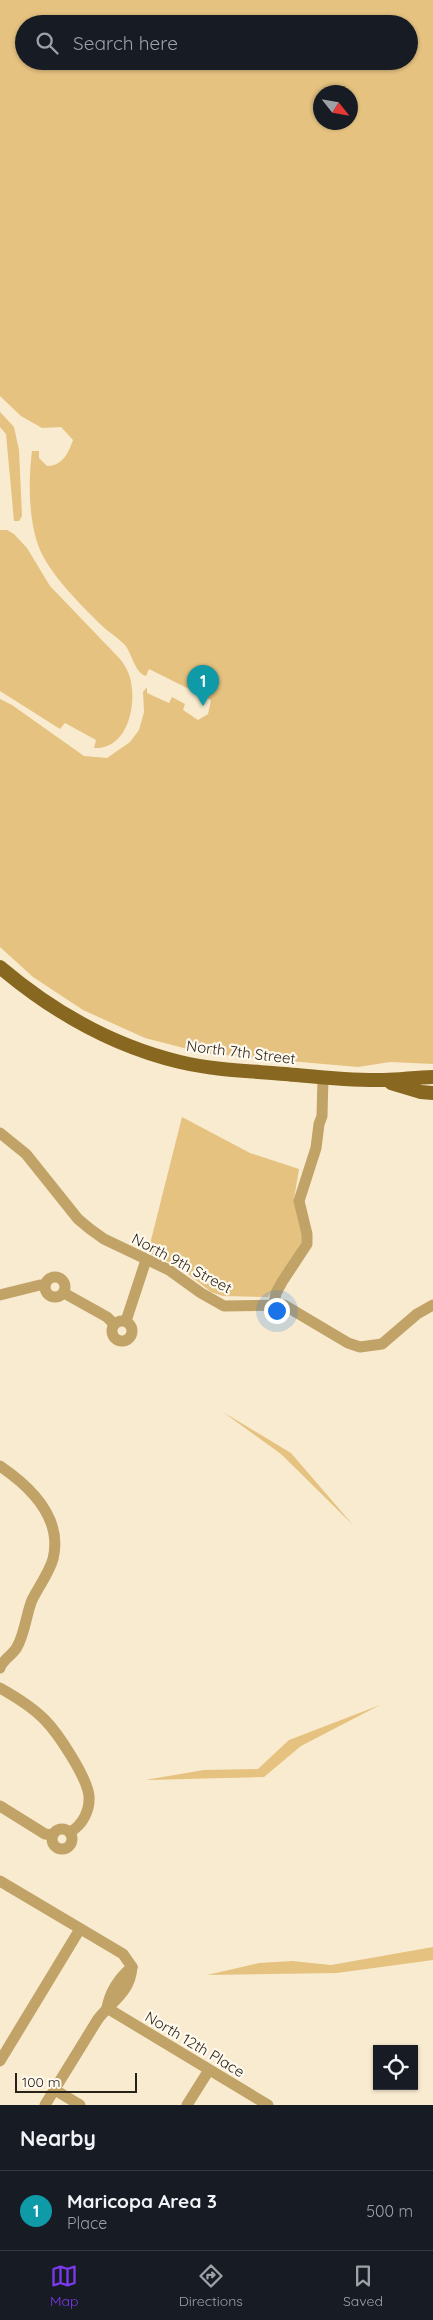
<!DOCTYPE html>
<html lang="en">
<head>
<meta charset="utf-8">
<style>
  body { margin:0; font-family:Quicksand,sans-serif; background:#242831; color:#f1f3f6 }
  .controls { position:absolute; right:15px; bottom:15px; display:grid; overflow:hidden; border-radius:0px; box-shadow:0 1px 4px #0004 }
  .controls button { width:45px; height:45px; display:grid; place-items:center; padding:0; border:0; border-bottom:1px solid #363941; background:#171b24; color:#f1f3f6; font:25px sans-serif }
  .compass { position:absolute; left:313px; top:85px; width:45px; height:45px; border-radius:50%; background:#171b24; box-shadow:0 1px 4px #0004; rotate:121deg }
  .scale { position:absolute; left:15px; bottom:12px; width:122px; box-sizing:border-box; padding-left:5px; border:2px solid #282319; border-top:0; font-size:14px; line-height:18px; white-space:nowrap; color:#282319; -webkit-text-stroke:4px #fff9ee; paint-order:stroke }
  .you { position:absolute; left:276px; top:1310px; width:18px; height:18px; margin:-12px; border:4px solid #fff; border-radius:50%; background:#1a73e8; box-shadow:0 0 0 8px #1a73e833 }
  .badge { display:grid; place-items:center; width:32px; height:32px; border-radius:50%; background:#7c3aed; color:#fff; font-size:16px; font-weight:700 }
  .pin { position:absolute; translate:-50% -41px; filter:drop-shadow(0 1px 2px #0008) }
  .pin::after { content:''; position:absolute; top:26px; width:18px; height:15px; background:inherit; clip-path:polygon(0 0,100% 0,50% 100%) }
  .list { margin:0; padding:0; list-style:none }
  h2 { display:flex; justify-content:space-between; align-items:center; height:65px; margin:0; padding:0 20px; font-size:21px }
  h2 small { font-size:16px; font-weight:400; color:#9ea1a6 }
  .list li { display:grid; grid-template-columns:32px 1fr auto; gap:15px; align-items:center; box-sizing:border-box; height:80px; padding:0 20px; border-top:1px solid #363941 }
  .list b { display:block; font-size:19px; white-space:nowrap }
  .list p { margin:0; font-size:16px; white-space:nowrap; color:#9ea1a6 }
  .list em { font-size:16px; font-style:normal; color:#9ea1a6 }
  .icon { flex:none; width:28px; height:28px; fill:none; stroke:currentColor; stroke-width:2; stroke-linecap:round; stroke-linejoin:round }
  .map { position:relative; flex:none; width:433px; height:2105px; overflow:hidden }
  .search { position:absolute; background:#171b24; box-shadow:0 1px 4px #0004; left:15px; right:15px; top:15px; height:55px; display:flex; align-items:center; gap:12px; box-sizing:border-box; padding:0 18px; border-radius:28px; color:#9ea1a6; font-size:19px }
  .sheet { height:145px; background:#171b24 }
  nav { display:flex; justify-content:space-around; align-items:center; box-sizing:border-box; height:70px; border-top:1px solid #363941; background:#171b24; font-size:14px; color:#9ea1a6 }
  nav a { display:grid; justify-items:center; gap:2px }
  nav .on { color:#7c3aed }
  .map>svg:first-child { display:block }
</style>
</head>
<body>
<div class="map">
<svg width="433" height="2105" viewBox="0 0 433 2105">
  <rect width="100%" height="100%" fill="#f9ebcf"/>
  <g fill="#e5c280" fill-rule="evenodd">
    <path d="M0 0H433V1064L390 1062 358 1067 266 1059 203 1053 145 1038 83 1010 33 977 0 947V699L12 705 84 756 107 758 130 742 139 730 144 712 143 692 147 687V693L169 703 172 697 185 704 183 710 198 720 208 714 211 700 149 669 146 676C135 673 132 654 125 645 117 637 107 631 99 623 80 604 55 579 43 556 28 528 28 482 32 451H39V458L47 466C62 466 68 454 73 440L61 427 42 428 21 416 0 396ZM24 24H409V61H24ZM320 92H350V122H320Z"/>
    <polygon points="0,412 14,427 19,450 22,516 19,521 14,521 6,434 0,427"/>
    <path d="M0 530H7L14 534 27 548 50 586 120 659C123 663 126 667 128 672 139 698 130 750 94 748L96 740 65 723 60 729 0 691Z"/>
    <polygon points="182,1117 250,1153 299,1169 294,1199 304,1238 268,1297 223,1296 211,1292 182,1269 148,1252"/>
    <polygon points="223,1412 291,1453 353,1525 281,1454"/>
    <polygon points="380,1705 301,1746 264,1777 145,1780 204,1770 258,1769 289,1740"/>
    <polygon points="433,1947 433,1960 337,1973 207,1975 259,1963 292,1961 331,1965"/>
  </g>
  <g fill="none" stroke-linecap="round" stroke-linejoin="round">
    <g stroke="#c1a368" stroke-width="11">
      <polyline points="0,1133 26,1154 78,1219 90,1229 104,1239 169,1270 201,1293 224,1306 284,1305 348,1343 360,1347 382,1344 417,1314 433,1305"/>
      <circle cx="55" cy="1287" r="10"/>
      <polyline points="64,1293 107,1317 114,1324"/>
      <polyline points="0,1295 40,1285 45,1286"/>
      <polyline points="274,1304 276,1293 282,1282 307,1244 307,1234 299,1201 316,1148 319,1124 322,1116 323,1077"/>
      <circle cx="122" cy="1331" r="10"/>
      <polyline points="126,1321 146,1260"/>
      <path d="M0 1466C31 1487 63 1518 53 1559 49 1573 39 1586 32 1600 26 1615 25 1633 17 1647 13 1655 3 1659 0 1668"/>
      <path d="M0 1688C16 1697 31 1706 44 1719 58 1733 87 1777 89 1796 90 1810 83 1825 70 1832"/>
      <polyline points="0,1806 45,1834 53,1835"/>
      <circle cx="62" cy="1839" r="10"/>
      <polyline points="0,1881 123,1954 132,1967"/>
      <polyline points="107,2008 268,2105"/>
      <path d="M107 2008C110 1991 119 1978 132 1967"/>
      <polyline points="0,2061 80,1929"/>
      <polyline points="55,2090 80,2105"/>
      <path d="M45 2105 98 2019C112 2001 130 1993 132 1967"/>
      <polyline points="187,2105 209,2070"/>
    </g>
    <g stroke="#886820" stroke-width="14">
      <path d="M0 967C52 1011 113 1046 180 1062 214 1070 250 1071 285 1074 318 1077 351 1081 384 1080 400 1080 416 1077 433 1077"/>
      <polyline points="391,1083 421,1092 433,1093"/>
    </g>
  </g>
  <g text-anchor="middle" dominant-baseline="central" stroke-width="4.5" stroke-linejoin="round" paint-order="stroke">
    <g font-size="15" fill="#282319" stroke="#fff9ee">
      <text transform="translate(241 1052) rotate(7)">North 7th Street</text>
      <text transform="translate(182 1263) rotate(28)">North 9th Street</text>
      <text transform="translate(195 2044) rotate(31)">North 12th Place</text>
    </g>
  </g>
</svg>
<div class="controls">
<button><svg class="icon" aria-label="locate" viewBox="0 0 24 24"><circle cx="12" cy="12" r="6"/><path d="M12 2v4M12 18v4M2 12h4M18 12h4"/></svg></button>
</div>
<svg class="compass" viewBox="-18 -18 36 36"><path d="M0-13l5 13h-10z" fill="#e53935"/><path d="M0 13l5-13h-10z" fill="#9ea1a6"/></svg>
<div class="scale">100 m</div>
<div class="you"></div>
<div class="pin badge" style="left:203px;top:706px;background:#0f9aa8">1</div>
<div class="search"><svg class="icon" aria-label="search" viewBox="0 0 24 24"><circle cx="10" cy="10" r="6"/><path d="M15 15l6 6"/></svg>Search here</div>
</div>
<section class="sheet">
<h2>Nearby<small></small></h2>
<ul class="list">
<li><span class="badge" style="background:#0f9aa8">1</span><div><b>Maricopa Area 3</b><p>Place</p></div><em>500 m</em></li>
</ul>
</section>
<nav>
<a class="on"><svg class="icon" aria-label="map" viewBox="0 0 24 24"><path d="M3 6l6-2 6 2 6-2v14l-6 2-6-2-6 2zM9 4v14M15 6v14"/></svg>Map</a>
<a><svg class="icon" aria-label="directions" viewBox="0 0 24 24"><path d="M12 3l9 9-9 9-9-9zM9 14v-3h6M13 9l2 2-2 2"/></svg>Directions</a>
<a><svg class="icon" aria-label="saved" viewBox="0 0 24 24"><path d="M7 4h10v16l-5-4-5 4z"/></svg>Saved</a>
</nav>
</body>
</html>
